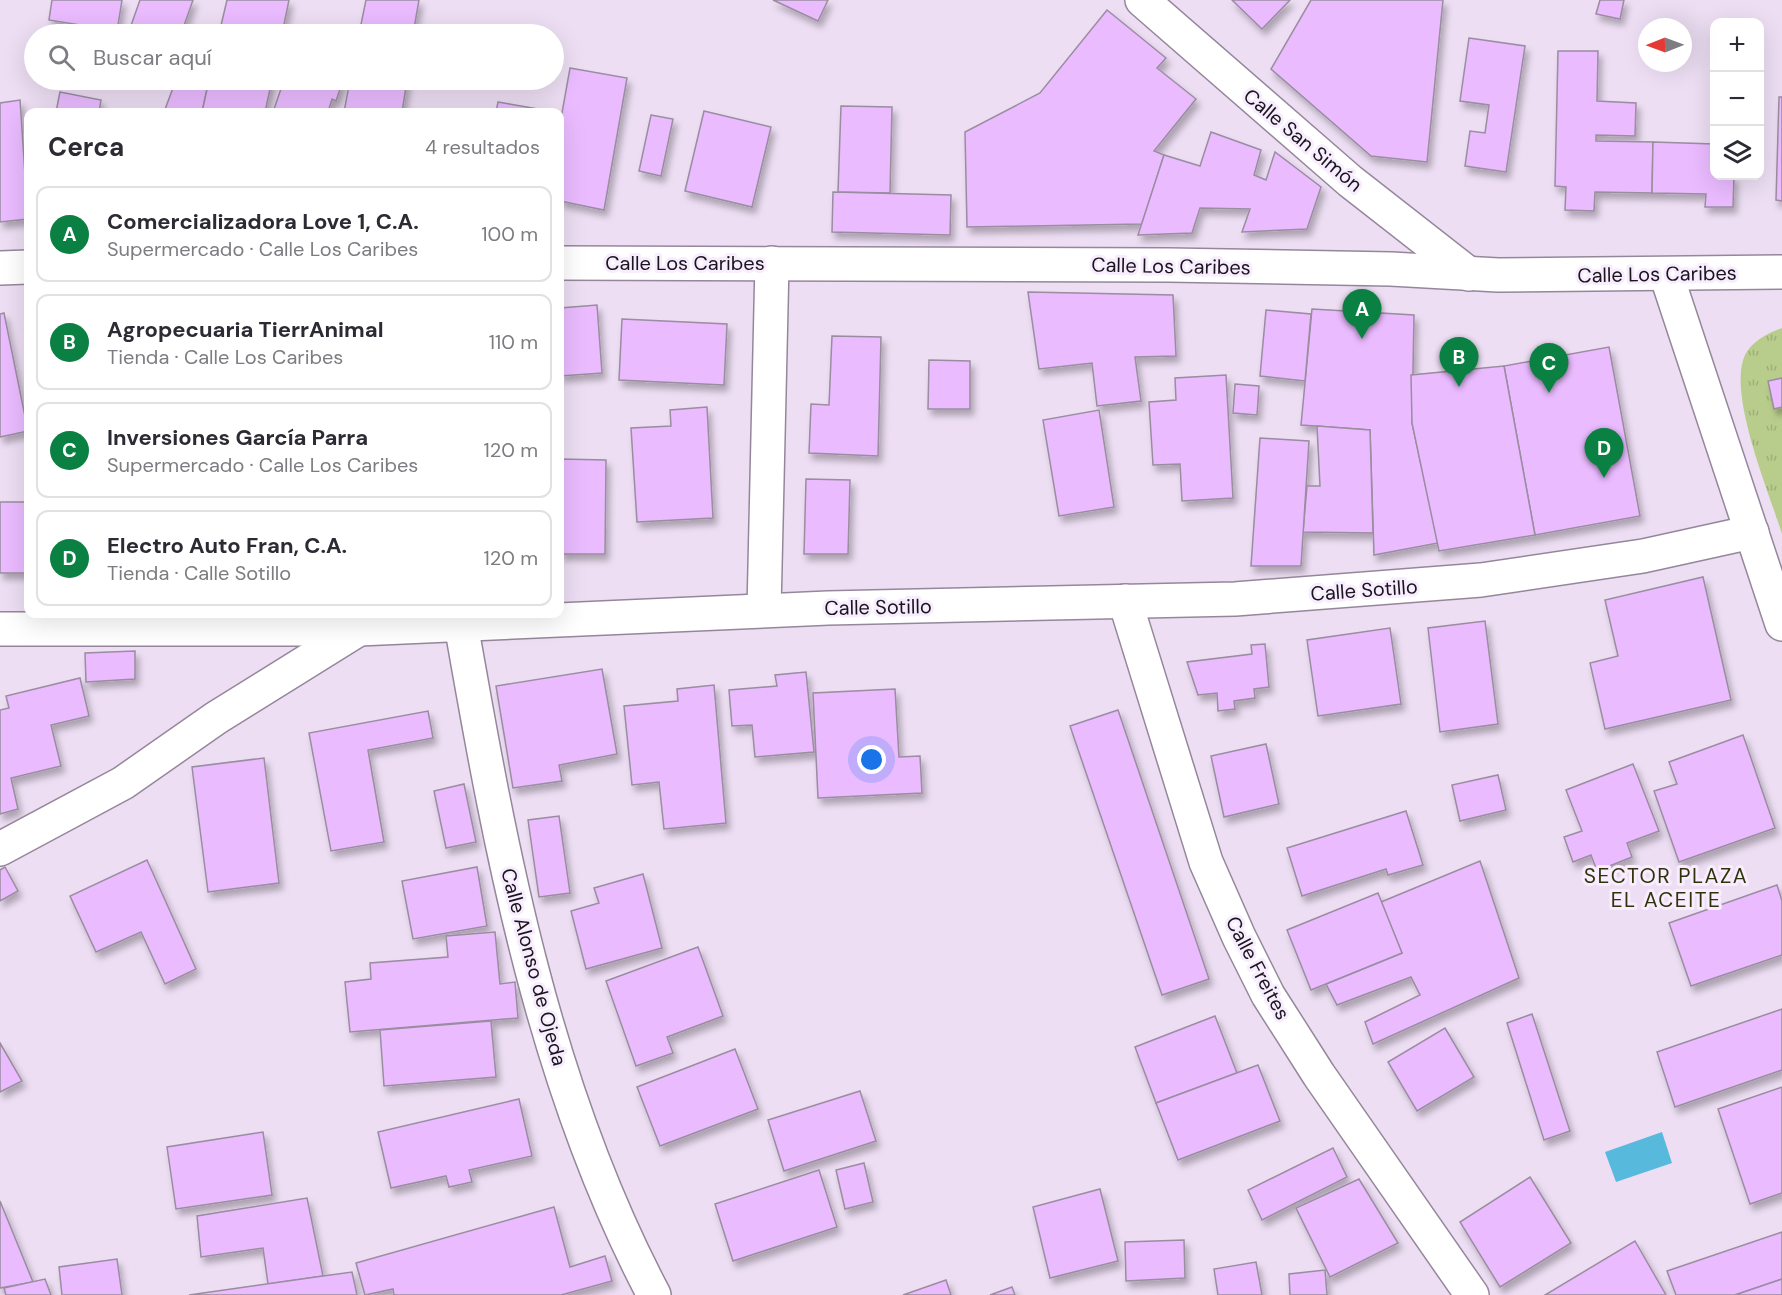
<!DOCTYPE html>
<html lang="es">
<head>
<meta charset="utf-8">
<style>
  body { margin:0; font-family:"DM Sans",sans-serif; background:#f7f7f7; color:#2b2b33 }
  .controls { position:absolute; right:18px; top:18px; display:grid; overflow:hidden; border-radius:12px; box-shadow:0 6px 24px #0002 }
  .controls button { width:54px; height:54px; display:grid; place-items:center; padding:0; border:0; border-bottom:2px solid #e1e1e2; background:#fff; color:#2b2b33; font:30px sans-serif }
  .compass { position:absolute; left:1638px; top:18px; width:54px; height:54px; border-radius:50%; background:#fff; box-shadow:0 6px 24px #0002; rotate:269deg }
  .you { position:absolute; left:872px; top:760px; width:21px; height:21px; margin:-15px; border:4px solid #fff; border-radius:50%; background:#1a73e8; box-shadow:0 0 0 9px #1a73e833 }
  .badge { display:grid; place-items:center; width:39px; height:39px; border-radius:50%; background:#0b8043; color:#fff; font-size:20px; font-weight:700 }
  .pin { position:absolute; translate:-50% -50px; filter:drop-shadow(0 2px 3px #0008) }
  .pin::after { content:''; position:absolute; top:32px; width:21px; height:18px; background:inherit; clip-path:polygon(0 0,100% 0,50% 100%) }
  .list { margin:0; padding:0; list-style:none }
  h2 { display:flex; justify-content:space-between; align-items:center; height:78px; margin:0; padding:0 24px; font-size:26px }
  h2 small { font-size:20px; font-weight:400; color:#7c7c81 }
  .list li { display:grid; grid-template-columns:39px 1fr auto; gap:18px; align-items:center; box-sizing:border-box; height:96px; margin:0 12px 12px; padding:0 12px; border:2px solid #e1e1e2; border-radius:12px }
  .list b { display:block; font-size:22px; white-space:nowrap }
  .list p { margin:0; font-size:20px; white-space:nowrap; color:#7c7c81 }
  .list em { font-size:20px; font-style:normal; color:#7c7c81 }
  .icon { flex:none; width:33px; height:33px; fill:none; stroke:currentColor; stroke-width:2; stroke-linecap:round; stroke-linejoin:round }
  .map { position:relative; flex:none; width:1782px; height:1295px; overflow:hidden }
  .search { position:absolute; background:#fff; box-shadow:0 6px 24px #0002; left:24px; top:24px; width:540px; height:66px; display:flex; align-items:center; gap:15px; box-sizing:border-box; padding:0 21px; border-radius:33px; color:#7c7c81; font-size:22px }
  .panel { position:absolute; background:#fff; box-shadow:0 6px 24px #0002; left:24px; top:108px; width:540px; height:510px; border-radius:12px }
  .map>svg:first-child { display:block }
</style>
</head>
<body>
<div class="map">
<svg width="1782" height="1295" viewBox="0 0 1782 1295">
  <defs>
    <pattern id="park-tufts" width="24" height="20" patternUnits="userSpaceOnUse" patternTransform="scale(1.5)"><rect width="24" height="20" fill="#b8cd8c"/><path d="M3 7l-1-3M5 7V3M7 7l1-3M15 17l-1-3M17 17v-4M19 17l1-3" fill="none" stroke="#9eaf78"/></pattern>
    <filter id="shadow"><feDropShadow dx="3.5" dy="6" stdDeviation="3" flood-color="#0004"/></filter>
  </defs>
  <rect width="100%" height="100%" fill="#eddef3"/>
  <path fill="url(#park-tufts)" d="M1782 328V534C1769 492 1727 393 1745 355 1752 341 1768 333 1782 328Z"/>
  <polygon fill="#57b9dc" points="1662,1132 1672,1163 1616,1182 1605,1152"/>
  <g fill="#eabbff" stroke="#9a8da0" stroke-width="1.5" filter="url(#shadow)">
    <polygon points="52,0 122,0 117,31 49,20"/>
    <polygon points="140,0 193,0 181,34 128,34"/>
    <polygon points="227,0 289,0 282,34 219,34"/>
    <polygon points="366,0 419,0 413,34 359,34"/>
    <polygon points="773,0 828,0 818,21"/>
    <polygon points="1232,0 1290,0 1262,29"/>
    <polygon points="1311,0 1443,0 1427,162 1371,156 1271,69"/>
    <polygon points="1600,0 1624,0 1620,19 1596,14"/>
    <polygon points="1107,10 1166,58 1157,68 1196,99 1154,151 1164,155 1142,224 967,227 965,132 1040,93"/>
    <polygon points="312,26 338,34 310,34"/>
    <polygon points="1469,38 1525,46 1506,172 1465,166 1470,131 1485,133 1489,105 1460,101"/>
    <polygon points="1558,51 1598,51 1597,101 1636,103 1635,136 1596,135 1596,141 1653,142 1652,193 1595,192 1594,211 1565,210 1566,187 1555,186"/>
    <polygon points="570,68 627,78 604,210 560,201 560,124"/>
    <polygon points="176,80 209,80 202,112 164,112"/>
    <polygon points="209,80 272,80 265,112 202,112"/>
    <polygon points="284,80 343,80 336,101 332,99 328,112 273,112"/>
    <polygon points="350,80 407,80 402,112 344,112"/>
    <polygon points="60,92 101,100 99,112 56,112"/>
    <polygon points="1779,97 1782,97 1782,201 1776,200"/>
    <polygon points="20,100 28,219 0,222 0,103"/>
    <polygon points="498,102 555,112 496,112"/>
    <polygon points="841,106 892,107 890,193 838,192"/>
    <polygon points="704,111 771,127 752,207 685,191"/>
    <polygon points="651,115 673,119 661,176 639,171"/>
    <polygon points="1211,132 1261,150 1254,175 1266,180 1275,152 1321,187 1307,229 1242,232 1250,209 1200,208 1192,233 1138,235 1164,155 1200,166"/>
    <polygon points="1653,142 1714,144 1714,176 1734,176 1733,207 1705,207 1706,194 1652,193"/>
    <polygon points="833,192 951,195 950,235 832,232"/>
    <polygon points="1028,292 1173,295 1176,356 1135,357 1141,401 1097,406 1092,363 1039,369"/>
    <polygon points="597,305 602,373 560,376 560,308"/>
    <polygon points="1312,309 1414,315 1412,423 1438,543 1374,555 1370,430 1301,425"/>
    <polygon points="1266,310 1311,314 1305,381 1260,376"/>
    <polygon points="4,313 28,431 0,437 0,314"/>
    <polygon points="622,319 727,324 724,385 619,380"/>
    <polygon points="832,336 881,337 878,456 809,453 811,404 829,405"/>
    <polygon points="1609,347 1640,516 1535,535 1504,366"/>
    <polygon points="929,360 970,361 970,409 928,409"/>
    <polygon points="1504,366 1535,535 1439,551 1412,423 1411,375"/>
    <polygon points="1226,375 1233,498 1182,501 1180,464 1153,465 1149,402 1176,400 1175,378"/>
    <polygon points="1782,378 1782,407 1774,409 1768,381"/>
    <polygon points="1235,384 1259,386 1257,415 1233,413"/>
    <polygon points="707,407 713,518 637,522 631,428 671,426 670,410"/>
    <polygon points="1099,410 1114,507 1059,516 1043,420"/>
    <polygon points="1317,426 1370,430 1373,533 1303,532 1307,486 1320,486"/>
    <polygon points="1260,438 1309,441 1301,566 1251,566"/>
    <polygon points="560,459 606,460 605,554 560,554"/>
    <polygon points="806,479 850,480 848,554 804,554"/>
    <rect x="0" y="502" width="28" height="71"/>
    <polygon points="1703,577 1731,700 1605,729 1590,663 1618,656 1605,600"/>
    <polygon points="1485,621 1498,724 1440,732 1428,628"/>
    <polygon points="1390,628 1401,704 1318,716 1307,640"/>
    <polygon points="1265,644 1269,687 1254,689 1255,698 1234,701 1235,709 1218,711 1217,693 1198,695 1187,662 1252,654 1251,645"/>
    <polygon points="135,651 135,679 86,682 85,653"/>
    <polygon points="602,669 617,754 559,765 562,781 513,788 496,686"/>
    <polygon points="806,672 814,752 755,757 752,725 732,726 729,690 777,686 775,675"/>
    <polygon points="80,678 89,716 51,725 61,766 11,778 18,809 0,814 0,710 9,708 6,696"/>
    <polygon points="714,685 726,823 664,829 659,782 632,785 624,706 678,701 677,689"/>
    <polygon points="895,689 899,757 920,756 922,793 818,798 813,693"/>
    <polygon points="1118,710 1209,979 1162,995 1070,726"/>
    <polygon points="428,711 433,738 368,750 384,842 331,851 309,733"/>
    <polygon points="1743,735 1775,828 1679,862 1654,791 1677,784 1669,762"/>
    <polygon points="1266,744 1279,804 1224,817 1211,756"/>
    <polygon points="264,758 279,883 208,892 192,767"/>
    <polygon points="1633,764 1659,831 1627,843 1632,857 1597,871 1591,855 1573,862 1564,837 1582,831 1566,790"/>
    <polygon points="1498,775 1506,810 1460,821 1452,785"/>
    <polygon points="464,784 476,842 446,848 434,791"/>
    <polygon points="1406,811 1423,865 1388,875 1386,869 1302,896 1287,848"/>
    <polygon points="559,816 570,893 539,897 528,820"/>
    <polygon points="147,860 196,969 165,984 141,932 96,952 70,896"/>
    <polygon points="1480,861 1519,978 1373,1044 1365,1022 1420,995 1411,977 1337,1005 1326,984 1402,953 1381,902"/>
    <polygon points="5,867 18,891 0,901 0,870"/>
    <polygon points="477,867 487,926 413,939 402,881"/>
    <polygon points="643,874 662,948 586,969 571,911 599,903 594,888"/>
    <polygon points="1777,885 1782,901 1782,955 1691,986 1669,923"/>
    <polygon points="1378,893 1402,953 1311,990 1287,930"/>
    <polygon points="495,932 500,984 515,982 518,1018 350,1032 345,982 371,979 370,963 448,957 446,936"/>
    <polygon points="698,947 723,1016 667,1037 673,1053 636,1066 606,981"/>
    <polygon points="1782,1009 1782,1070 1675,1107 1657,1052"/>
    <polygon points="1532,1014 1570,1131 1544,1140 1507,1023"/>
    <polygon points="1215,1016 1237,1073 1156,1103 1135,1047"/>
    <polygon points="491,1021 496,1077 384,1086 380,1030"/>
    <polygon points="1445,1028 1474,1077 1417,1111 1388,1062"/>
    <polygon points="0,1043 22,1081 0,1092"/>
    <polygon points="735,1049 758,1109 660,1146 637,1087"/>
    <polygon points="1258,1065 1280,1121 1178,1160 1156,1103"/>
    <polygon points="1782,1087 1782,1193 1750,1204 1718,1109"/>
    <polygon points="860,1091 876,1141 784,1171 768,1120"/>
    <polygon points="519,1099 532,1156 469,1170 472,1182 449,1187 446,1176 391,1188 378,1132"/>
    <polygon points="263,1132 272,1195 176,1209 167,1147"/>
    <polygon points="1333,1148 1347,1177 1262,1220 1248,1190"/>
    <polygon points="864,1163 873,1202 845,1209 836,1170"/>
    <polygon points="819,1170 837,1227 733,1261 715,1204"/>
    <polygon points="1530,1177 1571,1243 1500,1287 1460,1222"/>
    <polygon points="1359,1179 1398,1243 1330,1277 1296,1208"/>
    <polygon points="1100,1189 1118,1261 1050,1278 1033,1207"/>
    <polygon points="307,1198 323,1276 268,1284 263,1248 201,1257 197,1216"/>
    <polygon points="0,1201 33,1282 0,1288"/>
    <polygon points="554,1207 570,1267 605,1256 612,1281 561,1295 394,1295 393,1289 365,1295 356,1263"/>
    <polygon points="1782,1232 1782,1279 1735,1295 1676,1295 1667,1271"/>
    <polygon points="1184,1240 1185,1278 1126,1281 1125,1242"/>
    <polygon points="1635,1241 1666,1295 1545,1295"/>
    <polygon points="117,1259 122,1295 62,1295 59,1267"/>
    <polygon points="1256,1262 1262,1295 1218,1295 1214,1269"/>
    <polygon points="1325,1270 1327,1295 1290,1295 1289,1274"/>
    <polygon points="352,1272 357,1295 189,1295 323,1276"/>
    <polygon points="45,1279 51,1295 6,1295 4,1288"/>
    <polygon points="1782,1279 1782,1295 1735,1295"/>
    <polygon points="946,1280 951,1295 903,1295"/>
    <polygon points="1012,1287 1015,1295 990,1295"/>
  </g>
  <g fill="none" stroke-linecap="round" stroke-linejoin="round">
    <defs>
      <g id="street">
        <polyline points="1142,0 1350,181 1469,274"/>
        <polyline points="1666,274 1782,624"/>
        <polyline points="1125,601 1206,862 1239,937 1268,995 1319,1075 1472,1295"/>
        <polyline points="764,610 772,263"/>
        <path d="M461 624C501 853 544 1087 654 1295"/>
        <polyline points="0,629 359,629 828,608 1235,599 1481,580 1643,556 1752,532"/>
        <polyline points="0,849 123,783 216,718 359,629"/>
      </g>
      <g id="secondary">
        <polyline points="560,263 1169,265 1391,269 1498,275 1782,272"/>
        <polyline points="0,268 28,267"/>
      </g>
    </defs>
    <use href="#street" stroke="#95879b" stroke-width="36"/>
    <use href="#secondary" stroke="#95879b" stroke-width="36"/>
    <use href="#street" stroke="#fff" stroke-width="33"/>
    <use href="#secondary" stroke="#fff" stroke-width="33"/>
  </g>
  <g text-anchor="middle" dominant-baseline="central" stroke-width="6" stroke-linejoin="round" paint-order="stroke">
    <g font-size="20" fill="#1a151c" stroke="#f8edfe">
      <text transform="translate(1303 140) rotate(40)">Calle San Simón</text>
      <text x="685" y="263">Calle Los Caribes</text>
      <text transform="translate(1171 266) rotate(1)">Calle Los Caribes</text>
      <text transform="translate(1657 274) rotate(-1)">Calle Los Caribes</text>
      <text transform="translate(1364 590) rotate(-4)">Calle Sotillo</text>
      <text transform="translate(878 607) rotate(-1)">Calle Sotillo</text>
      <text transform="translate(534 967) rotate(75)">Calle Alonso de Ojeda</text>
      <text transform="translate(1258 968) rotate(62)">Calle Freites</text>
    </g>
    <g font-size="21" letter-spacing="1.5" fill="#30330a" stroke="#f8edfe">
      <text x="1666" y="876">SECTOR PLAZA<tspan x="1666" dy="24">EL ACEITE</tspan></text>
    </g>
  </g>
</svg>
<div class="controls">
<button>+</button>
<button>−</button>
<button><svg class="icon" aria-label="layers" viewBox="0 0 24 24"><path d="M12 4l9 5-9 5-9-5zM3 14l9 5 9-5"/></svg></button>
</div>
<svg class="compass" viewBox="-18 -18 36 36"><path d="M0-13l5 13h-10z" fill="#e53935"/><path d="M0 13l5-13h-10z" fill="#7c7c81"/></svg>
<div class="you"></div>
<div class="pin badge" style="left:1362px;top:339px">A</div>
<div class="pin badge" style="left:1459px;top:387px">B</div>
<div class="pin badge" style="left:1549px;top:393px">C</div>
<div class="pin badge" style="left:1604px;top:478px">D</div>
<div class="search"><svg class="icon" aria-label="search" viewBox="0 0 24 24"><circle cx="10" cy="10" r="6"/><path d="M15 15l6 6"/></svg>Buscar aquí</div>
<section class="panel">
<h2>Cerca<small>4 resultados</small></h2>
<ul class="list">
<li><span class="badge">A</span><div><b>Comercializadora Love 1, C.A.</b><p>Supermercado · Calle Los Caribes</p></div><em>100 m</em></li>
<li><span class="badge">B</span><div><b>Agropecuaria TierrAnimal</b><p>Tienda · Calle Los Caribes</p></div><em>110 m</em></li>
<li><span class="badge">C</span><div><b>Inversiones García Parra</b><p>Supermercado · Calle Los Caribes</p></div><em>120 m</em></li>
<li><span class="badge">D</span><div><b>Electro Auto Fran, C.A.</b><p>Tienda · Calle Sotillo</p></div><em>120 m</em></li>
</ul>
</section>
</div>
</body>
</html>
